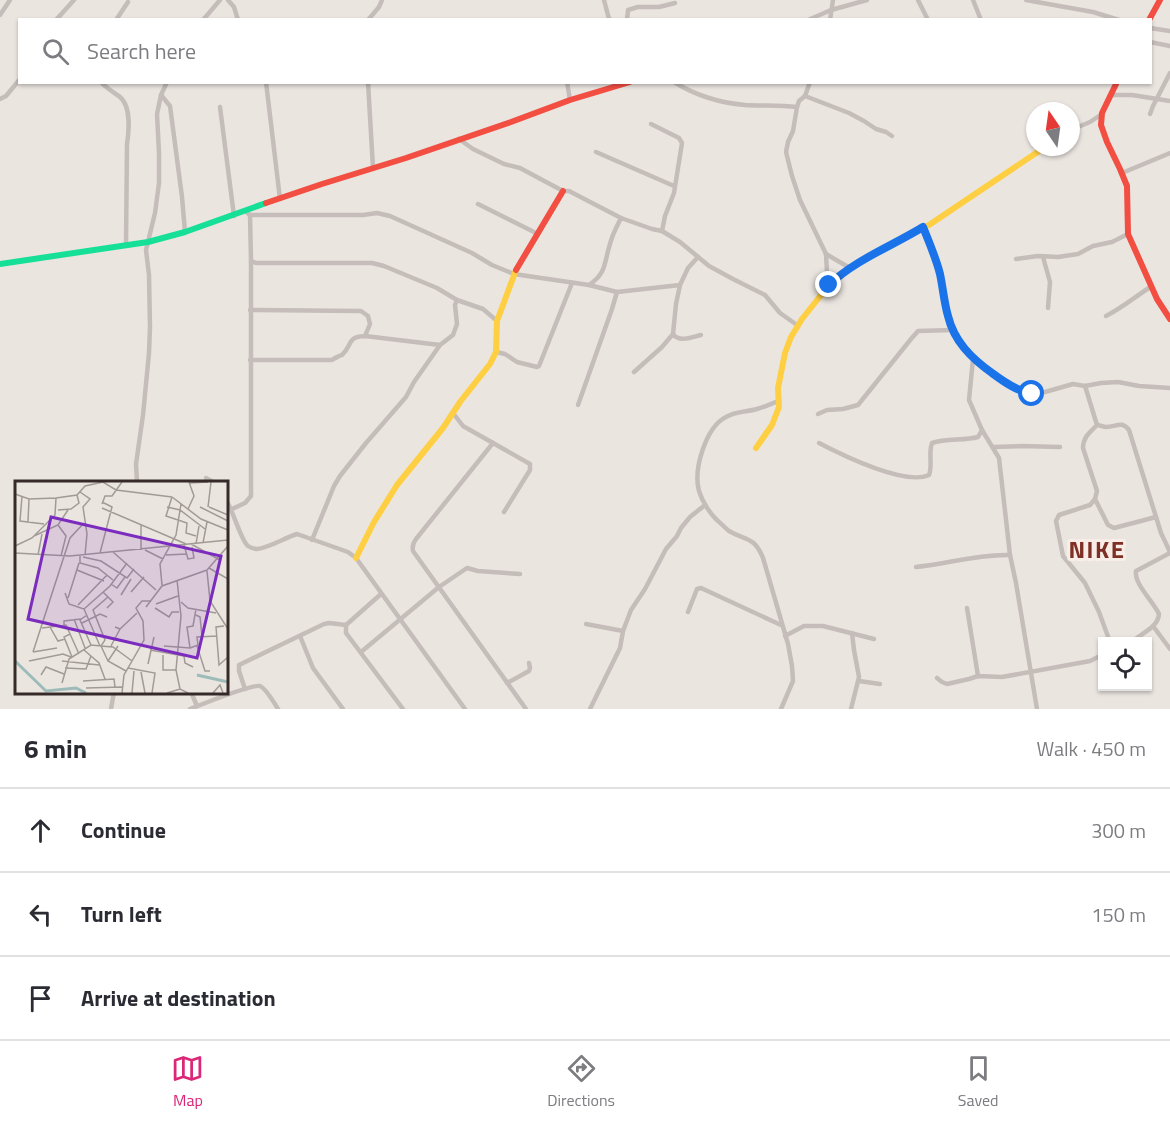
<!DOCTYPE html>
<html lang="en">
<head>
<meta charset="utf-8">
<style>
  body { margin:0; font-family:"Titillium Web",sans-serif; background:#f2f2f3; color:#2b2b33 }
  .controls { position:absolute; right:18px; bottom:18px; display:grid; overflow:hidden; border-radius:0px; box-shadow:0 2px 4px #0004 }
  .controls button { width:54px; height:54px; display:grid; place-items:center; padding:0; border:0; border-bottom:2px solid #e1e1e2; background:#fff; color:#2b2b33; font:30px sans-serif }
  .compass { position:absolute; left:1026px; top:102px; width:54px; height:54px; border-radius:50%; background:#fff; box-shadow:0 2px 4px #0004; rotate:347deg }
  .stop { position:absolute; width:18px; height:18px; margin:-14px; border:4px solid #1a73e8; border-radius:50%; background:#fff }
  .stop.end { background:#1a73e8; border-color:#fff; box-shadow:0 2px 6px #0008 }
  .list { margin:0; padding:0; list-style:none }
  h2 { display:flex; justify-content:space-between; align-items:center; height:78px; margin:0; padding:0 24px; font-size:26px }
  h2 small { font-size:20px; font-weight:400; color:#7c7c81 }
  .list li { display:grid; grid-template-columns:39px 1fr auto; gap:18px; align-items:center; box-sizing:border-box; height:84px; padding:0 24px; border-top:2px solid #e1e1e2 }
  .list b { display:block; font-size:22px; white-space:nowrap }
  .list em { font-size:20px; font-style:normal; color:#7c7c81 }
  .icon { flex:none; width:33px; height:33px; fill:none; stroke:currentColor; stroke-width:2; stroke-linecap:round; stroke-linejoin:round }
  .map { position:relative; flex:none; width:1170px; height:709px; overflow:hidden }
  .search { position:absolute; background:#fff; box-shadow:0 2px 4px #0004; left:18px; right:18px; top:18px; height:66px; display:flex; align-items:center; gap:15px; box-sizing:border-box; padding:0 21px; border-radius:0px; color:#7c7c81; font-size:22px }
  .sheet { height:330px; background:#fff }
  nav { display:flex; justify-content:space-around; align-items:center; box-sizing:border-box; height:84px; border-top:2px solid #e1e1e2; background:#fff; font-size:16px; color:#7c7c81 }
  nav a { display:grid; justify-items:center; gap:3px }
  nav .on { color:#db2777 }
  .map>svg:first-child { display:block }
</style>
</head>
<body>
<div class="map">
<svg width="1170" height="709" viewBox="0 0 1170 709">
  <rect width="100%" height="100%" fill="#ebe5e0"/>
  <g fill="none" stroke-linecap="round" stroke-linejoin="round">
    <g stroke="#c4bdb9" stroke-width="4.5">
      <polyline points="228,0 234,7 238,20"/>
      <polyline points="604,0 609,19 611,20"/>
      <polyline points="918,0 928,20"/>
      <polyline points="973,0 981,20"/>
      <polyline points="1026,0 1093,12 1119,20"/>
      <polyline points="0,15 10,0"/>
      <polyline points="56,20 74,0"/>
      <polyline points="116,20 128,2"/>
      <polyline points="203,20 220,0"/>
      <polyline points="368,20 379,7 382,0"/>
      <polyline points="627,20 628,10 638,7 659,7 675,3"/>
      <polyline points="808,20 831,10 867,0"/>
      <polyline points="830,20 833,0"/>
      <polyline points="1150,28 1170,31"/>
      <polyline points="1150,42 1170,46"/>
      <path d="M101 82C107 89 114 92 120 97 131 106 129 131 127 144L126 245"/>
      <polyline points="266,82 280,199"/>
      <polyline points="368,82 373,168"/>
      <polyline points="567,82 570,100"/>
      <path d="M674 82C695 95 721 103 745 105 762 106 779 105 797 107"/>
      <polyline points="810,82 805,96 799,101 797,107 793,131 788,142 786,152 792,176 800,200 826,254 827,273 821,293"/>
      <polyline points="161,95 170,106 182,197 185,232"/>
      <polyline points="1112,95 1132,95 1170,101"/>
      <polyline points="805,96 849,113 864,121 876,129 886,132 892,136"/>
      <polyline points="0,99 6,96 20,79"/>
      <polyline points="220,107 234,216"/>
      <polyline points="1150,114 1153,106 1170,73"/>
      <polyline points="651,124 679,138 682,143 674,193 665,216 662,231"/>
      <polyline points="1071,130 1090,122 1102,114"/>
      <polyline points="459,139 473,149 504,164 520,168 563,191 569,191 621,218 652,229 662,231 680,242 709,266 733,279 765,295 780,313 797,325"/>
      <polyline points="596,152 674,186"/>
      <polyline points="1122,173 1170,153"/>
      <polyline points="478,204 538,234"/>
      <path d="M246 212 250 215H363L377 213 390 216 472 253 492 265 514 274 589 285C607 273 604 262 610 244 612 235 617 226 621 218"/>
      <polyline points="250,215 251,261 256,263 372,263 384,266 437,288 457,300 483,309 497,321"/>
      <polyline points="923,227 940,271 948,318 953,330 965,350 973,359 996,377 1017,390 1032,394 1045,392 1073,384 1085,386 1101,383 1118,382 1139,386 1170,388"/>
      <polyline points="826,254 850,268"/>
      <polyline points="1043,257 1050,282 1048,308"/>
      <polyline points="1016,259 1038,256 1058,257 1078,254 1093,246 1112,242 1128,234"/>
      <polyline points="589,285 617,292 680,285"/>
      <polyline points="250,310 361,311 368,316 370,324 365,336"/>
      <path d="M1106 316C1122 308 1136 296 1152 286"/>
      <path d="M673 334C679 343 692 337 701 335"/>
      <polyline points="496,352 505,354 517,362 537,367 539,366 572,283"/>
      <polyline points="973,359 969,400 982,430 999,458 1010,555 1016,583 1037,709"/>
      <path d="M250 360H332C333 359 341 355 342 355 353 345 346 337 365 336L440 345"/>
      <polyline points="634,372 662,347 673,334 676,304 680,285 688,268 698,257"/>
      <polyline points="1085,386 1097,425"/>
      <path d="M779 401C772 403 765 407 757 409 747 412 736 411 726 417 706 427 693 469 699 491 702 501 710 514 718 521 722 524 725 528 729 531 746 541 754 536 763 558L788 644 792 666 793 681 781 709"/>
      <polyline points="578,405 612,309 617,292"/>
      <polyline points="453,413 463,426 530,464 530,470 504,512"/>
      <polyline points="818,414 827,410 843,409 858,405 911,339 918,331 953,330"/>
      <path d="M1097 425C1090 432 1083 437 1083 448L1097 491 1095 499 1090 505 1059 515 1056 521 1063 556 1085 583 1099 612 1110 642"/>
      <path d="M1097 425C1098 425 1105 427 1106 427 1117 427 1121 420 1129 430L1161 533 1170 552"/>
      <path d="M493 443 416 539C413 543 412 546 413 551L526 709"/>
      <path d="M819 443C842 455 905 486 929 475 933 465 928 454 932 443 947 438 963 441 978 437L982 430"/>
      <polyline points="993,447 1022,446 1060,447"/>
      <polyline points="206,478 213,482"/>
      <polyline points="137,482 136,464 143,415 149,353 150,327 149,275 146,250 155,213 159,183 159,153 157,114 161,95 167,82"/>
      <polyline points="1095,499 1108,525 1114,528 1156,517"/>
      <path d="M226 500C233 510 241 541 248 546 251 548 255 549 257 549 271 547 284 538 297 534L348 552 356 558 465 709"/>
      <polyline points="232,509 245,503 251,496 251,261"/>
      <polyline points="312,540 334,486 340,476 366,443 406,397 414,382 440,345 453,335 457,324 455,305 457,300"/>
      <path d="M916 567C948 564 978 554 1010 555"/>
      <polyline points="381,594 346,625 346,633 403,709"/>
      <polyline points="967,608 978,676"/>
      <polyline points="688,612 697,589 701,588 781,625"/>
      <polyline points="586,624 623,631 620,648 590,709"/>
      <polyline points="1153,626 1170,649"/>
      <polyline points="623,631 631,610 645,589 666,549 677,536 681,528 690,517 705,505"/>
      <polyline points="300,636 313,668 343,709"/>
      <polyline points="785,636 804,626 823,626 874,639"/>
      <path d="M1132 642C1141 633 1158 628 1159 614 1153 601 1134 584 1136 571L1170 553"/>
      <polyline points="361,652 439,587 467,568 478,571 520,574"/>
      <polyline points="937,678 942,682 947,684 969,679 978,676 1002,677 1090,661 1102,655"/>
      <polyline points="859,681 880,684"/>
      <polyline points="507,683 529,671 530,668 529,663"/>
      <polyline points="245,689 239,671 239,665 324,624 329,623 346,625"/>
      <polyline points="191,692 197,706"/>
      <polyline points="111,709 114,692"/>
      <path d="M190 709C200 705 252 684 260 686 265 688 275 704 278 709"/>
      <polyline points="851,709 859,677 854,650 852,633"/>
    </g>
    <polyline stroke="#16e098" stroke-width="6" points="0,264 148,242 185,232 266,203"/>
    <g stroke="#ffcf43" stroke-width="6">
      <polyline points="756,448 772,425 779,407 778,388 785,353 791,337 802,319 829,285 840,275 854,265 923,227 929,225 1045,147"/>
      <polyline points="356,558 374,522 397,485 443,428 460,402 490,364 496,352 497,321 516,270"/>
    </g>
    <g stroke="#f24e42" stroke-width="6">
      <polyline points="1149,20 1160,0"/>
      <polyline points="1117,82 1102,113 1101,125 1107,142 1120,169 1127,186 1128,234 1157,299 1170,319"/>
      <polyline points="266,203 322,184 406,158 511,122 570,100 630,82"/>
      <polyline points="516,270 563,191"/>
    </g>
  </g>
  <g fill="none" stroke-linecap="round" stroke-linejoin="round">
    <path stroke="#1a73e8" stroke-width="8" d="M829 285C855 260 892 246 923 227 929 242 936 258 940 274 943 288 944 302 948 316 954 341 971 358 992 373 1004 382 1017 391 1032 394"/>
  </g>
  <g text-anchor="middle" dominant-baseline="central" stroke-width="6" stroke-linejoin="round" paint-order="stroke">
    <g font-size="24" font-weight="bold" letter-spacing="1.5" fill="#7f3026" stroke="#f8eee7">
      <text x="1097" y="549">NIKE</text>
    </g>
  </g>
  <g transform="translate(15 481)">
    <rect width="213" height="213" fill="#ebe5e0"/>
    <path fill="none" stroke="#9dbcb9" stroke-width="3" d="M0 180 31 210 61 207 71 212M182 194 213 201"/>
    <path fill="none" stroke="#a29a96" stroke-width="1.5" d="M175 2 193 1M65 11 75 18 68 26 72 53 70 74M0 13 14 18 41 17 62 14 70 5 88 1 101 9 157 16M7 15 5 40 29 43M157 16 151 35 172 42 171 52 181 55M157 16 186 38 213 49M87 23 90 15H97L107 1M152 26 165 29 190 48M185 26 213 40M193 26 196 1M194 26 213 34M87 27 171 63M173 28 179 15 174 1M43 29 56 28 64 22 62 14M13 41 14 18M43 44 51 55 46 75M126 44V69M19 55 43 44 53 29M188 62 192 41M176 63 205 79M181 63 184 45M169 64 173 78 179 77 177 66M0 65 17 57 40 34 41 17M130 69 148 78M98 71 141 109M0 72 55 75 213 59M85 72 97 26 87 21M23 74 27 53M151 74 171 73M65 75V82L83 87 98 99M68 76 86 80 112 97 119 88M194 87 213 98M62 89 89 100M192 90 195 120 213 148M162 99 166 135 161 189 165 208M96 103 102 107 110 96M147 104 145 83 161 54 166 23M88 111 98 121 92 127M116 111 129 96M50 112 54 123 69 128 85 165M106 114 116 98M93 116 78 129 90 159 86 165 98 166 117 180M53 117 64 82M166 121 173 127 201 132M141 123 163 115M63 124 92 94M131 126 147 105 192 89 213 65M140 127 154 136 157 131H164M69 128 95 105 112 82M72 134 65 139 76 164M181 134 185 136 187 155M59 138 70 167M67 142 85 133 92 136M49 144V140L66 138M209 145 201 146 204 184 213 176M35 146 43 160 50 158M27 147 51 144 64 173M105 148 122 132M55 153 49 156 57 176M96 165 105 148 100 146M149 165 175 167 172 146 178 145 181 128M182 165 190 190H195M175 167 183 164 182 156 202 155M69 169 84 182 90 198M135 169 169 175 170 182 178 186M18 171 55 57 69 42M18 171 42 167M148 174V189H161M14 180 48 173 56 176M47 180 84 184M93 180 103 165M133 183 139 156M50 187 71 188 76 175M113 187 140 192 137 212M126 191 130 212M26 194 31 186 49 193M68 200 99 198 100 206M47 202 54 178 76 164 86 165 93 180 111 190M71 207 107 206M107 212 109 194 129 159 128 140 121 127 127 120H136M117 212 119 190M152 212 165 208 173 212M198 212 205 204 208 212"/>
    <path fill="#7b2cbf" fill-opacity="0.15" stroke="#7b2cbf" stroke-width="3" d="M36 36 206 75 182 177 13 138Z"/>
    <rect width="213" height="213" fill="none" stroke="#352a28" stroke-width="3"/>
  </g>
</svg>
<div class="controls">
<button><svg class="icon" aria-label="locate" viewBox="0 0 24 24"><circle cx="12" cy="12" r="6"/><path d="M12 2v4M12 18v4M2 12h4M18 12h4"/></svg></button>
</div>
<svg class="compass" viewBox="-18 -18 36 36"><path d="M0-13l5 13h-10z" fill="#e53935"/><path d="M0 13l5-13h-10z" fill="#7c7c81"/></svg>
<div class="stop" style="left:1032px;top:394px"></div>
<div class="stop end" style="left:829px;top:285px"></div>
<div class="search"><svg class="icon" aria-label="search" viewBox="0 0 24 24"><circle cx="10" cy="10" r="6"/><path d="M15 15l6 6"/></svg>Search here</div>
</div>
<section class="sheet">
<h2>6 min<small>Walk · 450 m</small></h2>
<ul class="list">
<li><svg class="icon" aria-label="ahead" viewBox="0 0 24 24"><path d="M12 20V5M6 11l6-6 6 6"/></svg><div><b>Continue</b></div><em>300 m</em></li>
<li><svg class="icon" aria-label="left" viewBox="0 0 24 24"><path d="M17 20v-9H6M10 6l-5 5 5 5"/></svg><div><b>Turn left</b></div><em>150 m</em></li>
<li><svg class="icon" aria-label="arrive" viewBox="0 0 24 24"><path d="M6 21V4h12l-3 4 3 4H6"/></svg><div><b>Arrive at destination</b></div></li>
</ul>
</section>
<nav>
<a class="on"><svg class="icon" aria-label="map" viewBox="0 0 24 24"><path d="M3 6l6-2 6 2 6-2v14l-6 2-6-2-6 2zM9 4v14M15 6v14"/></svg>Map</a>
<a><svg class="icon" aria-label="directions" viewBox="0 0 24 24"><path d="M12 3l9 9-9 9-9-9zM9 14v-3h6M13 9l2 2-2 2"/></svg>Directions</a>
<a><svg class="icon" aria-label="saved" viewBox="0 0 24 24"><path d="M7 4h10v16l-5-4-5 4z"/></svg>Saved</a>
</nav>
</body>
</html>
